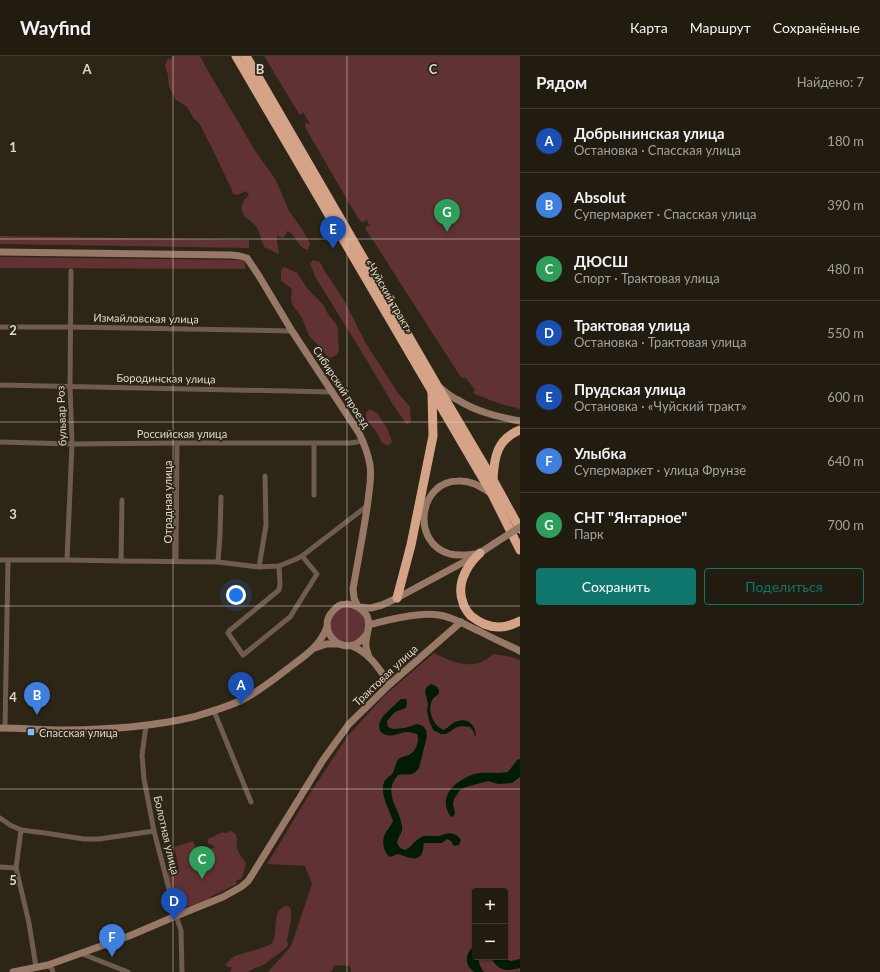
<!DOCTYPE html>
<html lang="ru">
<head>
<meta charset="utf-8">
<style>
  body { margin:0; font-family:Lato,sans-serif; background:#2a2519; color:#f1f3f6 }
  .controls { position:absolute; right:12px; bottom:12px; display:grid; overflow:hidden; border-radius:4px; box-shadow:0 1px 3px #0004 }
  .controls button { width:36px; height:36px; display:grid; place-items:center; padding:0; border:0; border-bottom:1px solid #3f3a30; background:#221c10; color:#f1f3f6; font:20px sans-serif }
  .you { position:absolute; left:236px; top:539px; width:14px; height:14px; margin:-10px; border:3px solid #fff; border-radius:50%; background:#1a73e8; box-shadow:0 0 0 6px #1a73e833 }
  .badge { display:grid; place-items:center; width:26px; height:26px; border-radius:50%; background:#0f766e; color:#fff; font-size:13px; font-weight:700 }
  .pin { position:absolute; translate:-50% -33px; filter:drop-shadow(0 1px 2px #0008) }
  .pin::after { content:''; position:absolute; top:21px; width:14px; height:12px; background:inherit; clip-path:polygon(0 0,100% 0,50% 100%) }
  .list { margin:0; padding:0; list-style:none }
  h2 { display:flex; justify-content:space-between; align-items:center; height:52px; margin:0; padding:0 16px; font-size:17px }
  h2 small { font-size:13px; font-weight:400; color:#a2a19f }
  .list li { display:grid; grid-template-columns:26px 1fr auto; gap:12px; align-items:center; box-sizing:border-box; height:64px; padding:0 16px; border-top:1px solid #3f3a30 }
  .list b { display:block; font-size:15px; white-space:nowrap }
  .list p { margin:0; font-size:13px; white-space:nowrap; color:#a2a19f }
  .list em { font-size:13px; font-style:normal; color:#a2a19f }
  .actions { display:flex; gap:8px; padding:12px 16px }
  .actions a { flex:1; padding:9px 0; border:1px solid #0f766e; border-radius:4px; text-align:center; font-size:14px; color:#0f766e }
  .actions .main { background:#0f766e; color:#fff }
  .map { position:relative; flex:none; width:520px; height:916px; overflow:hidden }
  header { display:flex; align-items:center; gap:24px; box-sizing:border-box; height:56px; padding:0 20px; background:#221c10; border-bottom:1px solid #3f3a30 }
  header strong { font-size:19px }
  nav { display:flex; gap:22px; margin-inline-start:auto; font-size:14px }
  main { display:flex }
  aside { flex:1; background:#221c10 }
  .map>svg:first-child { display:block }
</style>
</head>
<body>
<header>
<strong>Wayfind</strong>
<nav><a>Карта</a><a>Маршрут</a><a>Сохранённые</a></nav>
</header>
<main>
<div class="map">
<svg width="520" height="916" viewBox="0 0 520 916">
  <rect width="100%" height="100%" fill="#2d2516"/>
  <g fill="#613233" fill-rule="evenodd">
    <path d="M172 0H200L208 15 256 96 276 124 289 155 302 173 310 187 308 194C295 190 298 180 287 175L286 179 283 182 277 180C276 186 279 192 279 198L264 191 258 173 253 167 244 160 241 152 244 144 249 139 246 135 238 139 233 138 231 132 219 107 215 98 199 67 194 63 187 51 176 44 169 31 168 19 165 10 167 4 172 2Z"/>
    <path d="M264 0H520V353C508 350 497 347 485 342 481 340 477 340 473 337L475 334 465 321 463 322 460 320 365 172 368 169 370 170 366 163 365 166H362L359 164 306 73 305 69V67L310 68 303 56 301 59H300L298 56Z"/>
    <polygon points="0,180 249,184 249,192 0,188"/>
    <polygon points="0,201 245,204 245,213 0,212"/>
    <polygon points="313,204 320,206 324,214 344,244 365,286 398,337 410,351 411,365 407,369 392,347 366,303 316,222 310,208"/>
    <polygon points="284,211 297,217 300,221 307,232 324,250 328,258 336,268 338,274 338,283 339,293 337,299 330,302 325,298 316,287 309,280 302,262 292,248 291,241 292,233 281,225 281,214"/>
    <polygon points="370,353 377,357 387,372 392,386 388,390 381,386 378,378 366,363 366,356"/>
    <circle cx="348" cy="569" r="18"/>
    <path d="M434 597C447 603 460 610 474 608 482 607 488 602 494 598L512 601 520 604V916H351L350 910 335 909 331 916H268L291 890 312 828 305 810 267 808 307 742 347 681 384 640ZM475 835H505V901H475Z"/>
    <path d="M230 775C242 779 234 786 238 795 240 799 243 803 246 807L242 822 238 824H236L237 828 212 840 209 843 197 848 189 850 178 855 167 817 169 816 172 813 176 814 179 813 174 791 193 785 198 797 215 791 208 787V783C211 781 213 781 216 779 220 777 222 776 227 777Z"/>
    <path d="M288 850 291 853V865L287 884 288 889 286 892 262 910 255 912 248 916H230L232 911H228L225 909C229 905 232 901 237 899 245 896 267 892 272 887 279 876 270 852 288 850Z"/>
  </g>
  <g fill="#001c06">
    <path d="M431 628C437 630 441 633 438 639 424 645 431 670 444 674 449 671 453 666 458 665 469 661 478 672 475 682L474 676 470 671 463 670 457 671 446 678H441L433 674 429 664 427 655 428 648 425 635 427 631Z"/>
    <path d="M401 643H406L407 647 406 652 395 656 387 665 388 671 393 673 405 672 417 668 423 670 426 674 427 680 419 712C411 722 409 717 398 719 382 738 399 750 402 770 403 777 398 780 397 787L400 792 405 794C412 791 414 785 420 782 425 778 432 781 439 780 444 779 448 776 454 778 457 779 459 781 461 784L459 789 454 790 451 785 447 783 442 787H424C423 790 424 794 422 797 418 807 405 800 398 798L390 801C384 797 382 787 384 780 386 775 391 770 393 765 390 756 381 739 383 730 384 723 388 722 392 718 395 714 395 705 400 702 403 700 407 700 409 699 416 695 420 685 417 678 414 677 410 676 407 676 396 677 390 684 380 675L379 668 383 660Z"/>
    <path d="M520 703V721L512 727 498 728 488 725 466 731 460 734 454 743 453 748 455 757 453 761 450 760C446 753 444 745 448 738 452 728 468 719 479 717 488 716 498 718 508 716L517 704Z"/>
    <path d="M475 890V901H479C478 907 481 912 484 916H474C473 914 470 913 469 911 464 903 468 894 475 890Z"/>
    <path d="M491 901H501L505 903 511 905 520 903V912C511 914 503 916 496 909 494 907 493 904 491 901Z"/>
  </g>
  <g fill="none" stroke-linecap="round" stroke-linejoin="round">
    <g stroke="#6f5b50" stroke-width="5">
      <polyline points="0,271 71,271 292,275"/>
      <polyline points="0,329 332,336"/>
      <polyline points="0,386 72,388 177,387 351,387 363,385"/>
      <polyline points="314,439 314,387"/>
      <polyline points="0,504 67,504 121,505 218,506 259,511 279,510 294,504 302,500 367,450"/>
      <polyline points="67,504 72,388 70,330 71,215"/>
      <polyline points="121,505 122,444"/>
      <polyline points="176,506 177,387"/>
      <polyline points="218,506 220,479 221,441"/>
      <polyline points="279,510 280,528 279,534 229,575 228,577 243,599 290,561 317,518 302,500"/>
      <polyline points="259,511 266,469 265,420"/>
      <polyline points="214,655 251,746"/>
      <polyline points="146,670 142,699 144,723 154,775 176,860 181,874 182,916"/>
      <polyline points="5,672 8,504"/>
      <polyline points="0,762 10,769 21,774 45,777 84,783 99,783 154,775"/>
      <polyline points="21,774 16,812 29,867 36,911"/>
      <polyline points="0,811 16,812"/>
      <polyline points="80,897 128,916"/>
      <polyline points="48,909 52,913 53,916"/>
    </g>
    <g stroke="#987866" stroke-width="7">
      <path d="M0 196 231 199 240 200 247 202 259 220 292 275 359 377C364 387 368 398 370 409 372 421 369 433 368 445 364 474 358 504 353 533L354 542 358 551 371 552 382 549 397 542 475 500"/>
      <path d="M440 332C446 336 451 341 458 344 477 356 499 361 520 365"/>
      <polyline points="480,497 495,487"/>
      <path d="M475 498C466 499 458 500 450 498 410 487 419 425 458 425 471 424 481 431 492 438"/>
      <path d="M369 569C387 564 420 556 439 559 453 561 466 569 479 575 492 582 506 588 520 595"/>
      <path d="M366 579C345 607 314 574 333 555 336 551 341 548 346 548 354 547 363 553 367 560 372 570 365 579 366 590 366 594 368 597 369 601"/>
      <path d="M352 590C371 598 378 612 390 628"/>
      <polyline points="315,592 326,588 339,588"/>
      <path d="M0 672C21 672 42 674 64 674 107 674 150 671 193 661 210 656 228 651 244 643 259 635 273 624 286 614 304 600 319 592 327 571"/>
      <polyline points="13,916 48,909 129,880 176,860 223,841 241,831 248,825 252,819 323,704 349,668 390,628 461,566"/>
    </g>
    <g stroke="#d5a387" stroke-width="9">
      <polyline points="236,0 492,438 520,494"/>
      <polyline points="246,0 438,331 493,424 520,473"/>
      <path d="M493 424C494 401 497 383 520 374"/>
      <path d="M480 497C469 507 459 523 461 538 461 542 463 546 464 550 466 554 468 557 471 560 475 563 480 566 484 568 496 573 509 571 520 565"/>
      <polyline points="397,542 411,489 433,380 432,336"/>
    </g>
    <polyline stroke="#987866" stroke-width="7" points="495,487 520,471"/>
  </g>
  <path fill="none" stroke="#ddd8ce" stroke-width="1" stroke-opacity="0.55" d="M173 0V916M347 0V916M0 183H520M0 366H520M0 550H520M0 733H520"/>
  <rect fill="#7fbdfa" stroke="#2d2516" stroke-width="1.5" x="27" y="672" width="8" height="8" rx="2"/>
  <g text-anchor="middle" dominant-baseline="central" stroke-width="3.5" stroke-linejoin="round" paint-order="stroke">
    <g font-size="11" fill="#ddd8ce" stroke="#2d2516">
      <text transform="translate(390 240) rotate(60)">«Чуйский тракт»</text>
      <text transform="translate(146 262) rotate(1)">Измайловская улица</text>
      <text transform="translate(166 322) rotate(1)">Бородинская улица</text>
      <text transform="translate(342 331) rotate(57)">Сибирский проезд</text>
      <text transform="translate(61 360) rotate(-92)">бульвар Роз</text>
      <text x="182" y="377">Российская улица</text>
      <text transform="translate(167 446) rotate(-90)">Отрадная улица</text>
      <text transform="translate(385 619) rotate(-43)">Трактовая улица</text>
      <text transform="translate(167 779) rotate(77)">Болотная улица</text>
    </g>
    <g font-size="11" fill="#ddd8ce" stroke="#2d2516" text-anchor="start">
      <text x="39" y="676">Спасская улица</text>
    </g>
  </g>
  <g font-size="13" text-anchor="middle" font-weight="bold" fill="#ddd8ce" stroke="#2d2516" stroke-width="3.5" stroke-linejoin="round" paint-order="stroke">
    <text x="87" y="18">A</text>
    <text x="260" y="18">B</text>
    <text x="433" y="18">C</text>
    <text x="13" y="96">1</text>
    <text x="13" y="279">2</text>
    <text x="13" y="463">3</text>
    <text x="13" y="646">4</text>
    <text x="13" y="829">5</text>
  </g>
</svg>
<div class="controls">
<button>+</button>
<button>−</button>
</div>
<div class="you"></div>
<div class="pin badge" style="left:241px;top:649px;background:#1a4fb4">A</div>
<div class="pin badge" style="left:37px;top:659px;background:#3f7fe0">B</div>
<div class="pin badge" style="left:202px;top:823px;background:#2e9e5b">C</div>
<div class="pin badge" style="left:174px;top:865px;background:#1a4fb4">D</div>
<div class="pin badge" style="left:333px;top:193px;background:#1a4fb4">E</div>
<div class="pin badge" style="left:112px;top:901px;background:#3f7fe0">F</div>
<div class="pin badge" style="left:447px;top:176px;background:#2e9e5b">G</div>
</div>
<aside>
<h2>Рядом<small>Найдено: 7</small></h2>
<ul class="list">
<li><span class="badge" style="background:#1a4fb4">A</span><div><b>Добрынинская улица</b><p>Остановка · Спасская улица</p></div><em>180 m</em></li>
<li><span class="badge" style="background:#3f7fe0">B</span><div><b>Absolut</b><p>Супермаркет · Спасская улица</p></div><em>390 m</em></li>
<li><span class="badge" style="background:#2e9e5b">C</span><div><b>ДЮСШ</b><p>Спорт · Трактовая улица</p></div><em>480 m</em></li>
<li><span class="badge" style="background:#1a4fb4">D</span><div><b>Трактовая улица</b><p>Остановка · Трактовая улица</p></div><em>550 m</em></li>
<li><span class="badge" style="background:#1a4fb4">E</span><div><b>Прудская улица</b><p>Остановка · «Чуйский тракт»</p></div><em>600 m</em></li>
<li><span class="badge" style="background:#3f7fe0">F</span><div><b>Улыбка</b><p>Супермаркет · улица Фрунзе</p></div><em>640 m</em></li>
<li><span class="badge" style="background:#2e9e5b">G</span><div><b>СНТ &quot;Янтарное&quot;</b><p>Парк</p></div><em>700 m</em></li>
</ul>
<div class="actions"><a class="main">Сохранить</a><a>Поделиться</a></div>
</aside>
</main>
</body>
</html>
